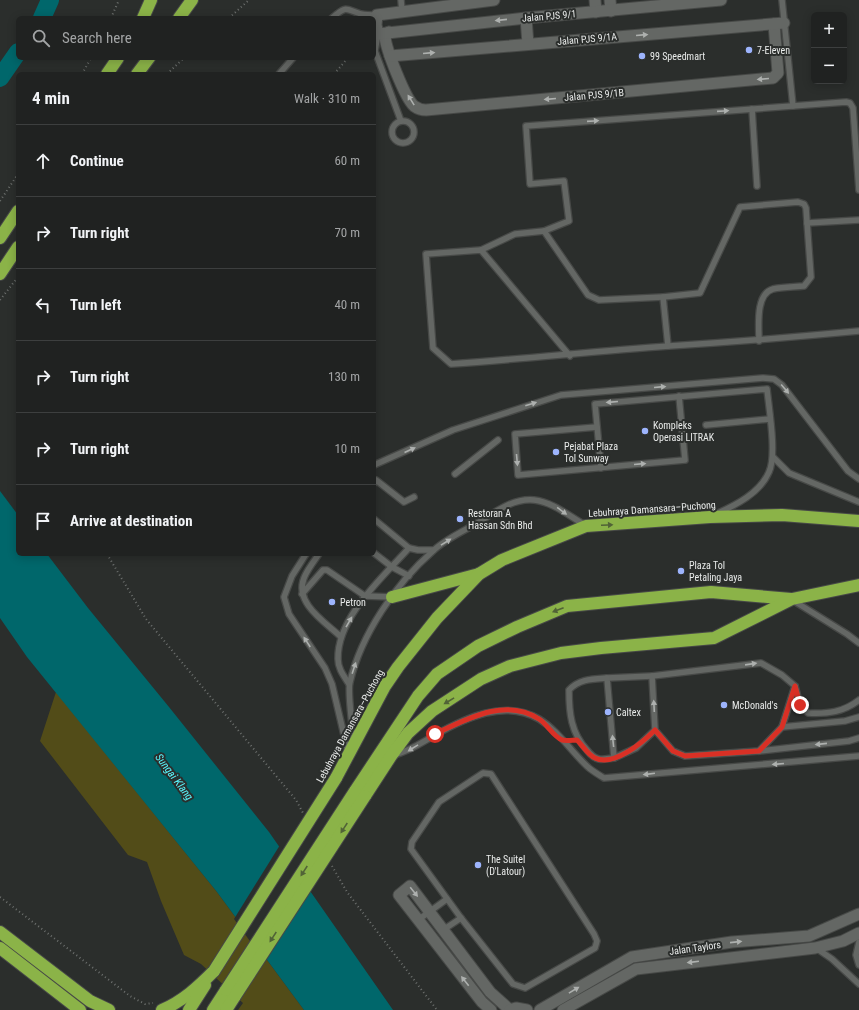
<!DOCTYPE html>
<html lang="en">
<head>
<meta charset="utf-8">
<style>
  body { margin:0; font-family:"Roboto Condensed",sans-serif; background:#282a2a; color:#f1f3f6 }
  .controls { position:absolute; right:12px; top:12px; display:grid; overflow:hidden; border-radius:6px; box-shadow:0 2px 10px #0003 }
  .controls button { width:36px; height:36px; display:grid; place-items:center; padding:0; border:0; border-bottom:1px solid #3d3f3f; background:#202221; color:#f1f3f6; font:20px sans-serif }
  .stop { position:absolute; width:12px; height:12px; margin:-9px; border:3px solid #d93025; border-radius:50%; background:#fff }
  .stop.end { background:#d93025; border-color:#fff; box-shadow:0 1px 4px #0008 }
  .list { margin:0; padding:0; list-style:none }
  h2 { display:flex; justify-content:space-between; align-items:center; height:52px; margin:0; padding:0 16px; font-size:17px }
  h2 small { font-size:13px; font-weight:400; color:#a2a4a5 }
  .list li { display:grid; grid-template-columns:26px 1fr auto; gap:12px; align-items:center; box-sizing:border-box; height:72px; padding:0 16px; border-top:1px solid #3d3f3f }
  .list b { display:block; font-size:15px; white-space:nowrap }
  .list em { font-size:13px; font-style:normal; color:#a2a4a5 }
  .icon { flex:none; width:22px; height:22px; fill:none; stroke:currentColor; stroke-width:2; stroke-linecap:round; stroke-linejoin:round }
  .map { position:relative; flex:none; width:859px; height:1010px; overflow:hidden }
  .search { position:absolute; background:#202221; box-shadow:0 2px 10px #0003; left:16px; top:16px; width:360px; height:44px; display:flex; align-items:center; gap:10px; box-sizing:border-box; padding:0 14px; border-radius:6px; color:#a2a4a5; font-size:15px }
  .panel { position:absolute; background:#202221; box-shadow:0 2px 10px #0003; left:16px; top:72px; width:360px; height:484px; border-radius:6px }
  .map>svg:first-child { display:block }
</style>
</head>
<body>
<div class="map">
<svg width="859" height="1010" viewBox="0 0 859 1010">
  <rect width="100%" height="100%" fill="#2b2e2c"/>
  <polygon fill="#524c18" points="56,692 217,892 304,1010 238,1010 243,1003 201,964 184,955 161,901 147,862 128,855 40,741"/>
  <polygon fill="#00676b" points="0,491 18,515 18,554 47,554 88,608 169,707 269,832 393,1010 304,1010 217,892 27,657 0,618"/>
  <polygon fill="#2b2e2c" points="280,845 311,888 265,962 234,919"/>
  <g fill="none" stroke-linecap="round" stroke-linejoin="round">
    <g stroke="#00676b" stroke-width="18">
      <polyline points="42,18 50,0"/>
      <polyline points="0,78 18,52"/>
    </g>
    <defs>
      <g id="service">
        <polyline points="401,0 402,11"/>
        <polyline points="782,0 793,106"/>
        <path d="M332 18C347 5 345 9 361 14 366 15 372 15 377 15"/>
        <polyline points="378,34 375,51 401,121"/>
        <polyline points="279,74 293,58"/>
        <polyline points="752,109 757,186"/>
        <circle cx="403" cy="132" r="11"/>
        <polyline points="807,223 859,220"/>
        <polyline points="544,231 569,221 564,181 530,184 526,126 846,102 850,103 853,108 859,190"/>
        <polyline points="481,250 515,234 544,231 588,295 599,300 663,297"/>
        <path d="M668 346 663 297 700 293 740 207 798 202 804 204 806 208 811 277 804 286C794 287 783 287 773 289 755 294 759 327 759 341"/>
        <path d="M570 356 481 250 426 254 433 348 451 364C524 359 596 351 669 346 732 342 796 337 859 331"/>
        <polyline points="706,425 770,419"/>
        <polyline points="597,427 515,434 518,475 685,460 679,396"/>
        <polyline points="773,457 789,473 859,502"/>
        <polyline points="374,465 453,430 561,395 763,378 774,379 782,385 848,471 859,479"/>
        <path d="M601 468 595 404 767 389C769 409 777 455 769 472 760 493 736 505 716 514"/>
        <polyline points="455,474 498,440"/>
        <polyline points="374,483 376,480 404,502 414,497"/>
        <polyline points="374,519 409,548 418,550 433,550"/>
        <polyline points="374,553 392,567 409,576"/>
        <polyline points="306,554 292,576 284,597 289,614 325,668 332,684 348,752"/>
        <path d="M319 554C314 561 307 570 304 578 294 603 325 622 341 637"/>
        <polyline points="302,594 323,570 327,570 365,596 392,597"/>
        <polyline points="794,601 847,634 859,643"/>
        <polyline points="652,676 607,678 614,758 636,748 655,730"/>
        <path d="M607 678C592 679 579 679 569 690 569 713 571 733 587 750 590 754 594 758 599 759 604 760 610 758 614 758"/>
        <path d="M349 684C344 676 338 669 338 659 337 617 383 577 409 548"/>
        <path d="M859 700C844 712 828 714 808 713L800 705 795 686 782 675 761 663 652 676 655 730 673 751 685 756 759 751 849 741 859 738"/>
        <polyline points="782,727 845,721 859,717"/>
        <path d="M353 739C353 726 347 692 350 682 361 635 396 583 433 551 445 539 464 531 479 522 495 512 513 498 534 500 553 502 569 516 585 525"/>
        <polyline points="759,751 782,727 795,686"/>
        <path d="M394 755C410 751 421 743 435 735 465 718 505 699 539 719 559 731 572 753 589 768 594 772 599 775 604 778L859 756"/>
        <polygon points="483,773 491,774 594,934 597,941 595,948 525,988 513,984 461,918 411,849 412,842 439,802"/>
        <polyline points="418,920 447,899"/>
        <polyline points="443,930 461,918"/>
        <polyline points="859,942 856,955 859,965"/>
        <polyline points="816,948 832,959 859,984"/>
      </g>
      <g id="minor">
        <polyline points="595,0 596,12"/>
        <polyline points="610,0 611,11"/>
        <polyline points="526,18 528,44"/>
        <path d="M389 32 385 37C386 49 405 98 414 106 418 109 421 110 426 110L773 78 778 73 774 24"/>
        <polyline points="390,56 784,23"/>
        <polyline points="491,1010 482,1002 399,895 410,886 490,992 510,1010"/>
        <polyline points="510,1010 516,1008 527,1010"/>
        <polyline points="540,1010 632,957 732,942 809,936 859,914"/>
        <polyline points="563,1010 636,969 815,948 843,941 859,933"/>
      </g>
      <polyline id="tertiary" points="494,0 377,15 376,25 378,34 526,18 721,0"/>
      <g id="motorway">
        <polyline points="143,18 151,0"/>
        <polyline points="179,18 192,0"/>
        <polyline points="107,74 118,58"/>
        <polyline points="137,74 149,58"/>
        <polyline points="0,238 18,211"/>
        <polyline points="0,274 18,247"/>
        <polyline points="392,597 479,574"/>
        <polyline points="336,778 385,686 398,667 437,618 479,574 502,560 586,526 710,517 782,515 859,521"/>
        <polyline points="355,791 418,696 437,674 478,646 517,627 567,606 711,592 791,599"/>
        <polyline points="365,796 391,756 408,733 432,711 481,679 510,666 561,653 601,648 714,638 792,599 859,585"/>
        <polyline points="0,932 90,1001 109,1010"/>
        <polyline points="0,948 80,1010"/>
        <path d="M162 1010C183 1001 198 987 214 971"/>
        <polyline points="189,1010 205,985"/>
        <polyline points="213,1010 226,990"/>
        <polyline points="226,1010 235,996"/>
      </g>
    </defs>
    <use href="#service" stroke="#474947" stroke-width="8"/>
    <use href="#minor" stroke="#474947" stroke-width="13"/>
    <use href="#tertiary" stroke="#474947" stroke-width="13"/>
    <use href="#motorway" stroke="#474947" stroke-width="14"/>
    <g stroke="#6e716f" stroke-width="2" stroke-dasharray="1 3" stroke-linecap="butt">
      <polyline points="111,18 119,0"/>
      <polyline points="229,18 249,0"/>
      <polyline points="82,74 91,58"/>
      <polyline points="167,74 184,58"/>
      <polyline points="334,74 348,58"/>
      <polyline points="0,201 18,174"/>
      <polyline points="0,300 18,277"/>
      <polyline points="107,554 146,619 296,800 303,813"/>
      <polyline points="332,866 347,892 437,1010"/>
      <polyline points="0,897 130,996 145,1004 153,1003"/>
    </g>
    <use href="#service" stroke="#646764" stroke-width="5.5"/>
    <use href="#minor" stroke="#646764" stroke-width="11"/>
    <use href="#tertiary" stroke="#646764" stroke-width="11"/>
    <use href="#motorway" stroke="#8bb348" stroke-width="12"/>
    <defs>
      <g id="motorway-bridge">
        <polyline points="214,971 336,778"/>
        <polyline points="226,990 355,791"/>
        <polyline points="235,996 365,796"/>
      </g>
    </defs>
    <use href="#motorway-bridge" stroke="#474947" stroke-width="14" stroke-linecap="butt"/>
    <use href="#motorway-bridge" stroke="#8bb348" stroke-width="12"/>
  </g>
  <defs><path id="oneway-solid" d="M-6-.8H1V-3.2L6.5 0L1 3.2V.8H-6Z"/></defs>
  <g fill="#adb0ae">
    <use href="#oneway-solid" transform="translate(501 20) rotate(174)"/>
    <use href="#oneway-solid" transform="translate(642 35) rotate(-5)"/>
    <use href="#oneway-solid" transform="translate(429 53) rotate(-5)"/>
    <use href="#oneway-solid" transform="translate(763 79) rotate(175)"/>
    <use href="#oneway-solid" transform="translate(550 99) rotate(175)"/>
    <use href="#oneway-solid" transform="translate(411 100) rotate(-122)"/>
    <use href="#oneway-solid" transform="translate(723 111) rotate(-4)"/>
    <use href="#oneway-solid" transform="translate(593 121) rotate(-4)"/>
    <use href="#oneway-solid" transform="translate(660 387) rotate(-5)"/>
    <use href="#oneway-solid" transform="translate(785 389) rotate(50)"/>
    <use href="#oneway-solid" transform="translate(612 402) rotate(175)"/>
    <use href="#oneway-solid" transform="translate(531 404) rotate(-18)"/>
    <use href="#oneway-solid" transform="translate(410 450) rotate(-24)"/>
    <use href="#oneway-solid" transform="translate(517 460) rotate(85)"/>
    <use href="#oneway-solid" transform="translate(640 464) rotate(-5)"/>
    <use href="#oneway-solid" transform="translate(562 511) rotate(36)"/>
    <use href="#oneway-solid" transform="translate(446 542) rotate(-32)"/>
    <use href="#oneway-solid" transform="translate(349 622) rotate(-60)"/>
    <use href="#oneway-solid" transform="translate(307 642) rotate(-123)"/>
    <use href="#oneway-solid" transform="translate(751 664) rotate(-8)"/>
    <use href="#oneway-solid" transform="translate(354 668) rotate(-72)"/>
    <use href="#oneway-solid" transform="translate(654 706) rotate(-93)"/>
    <use href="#oneway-solid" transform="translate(613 741) rotate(-96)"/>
    <use href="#oneway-solid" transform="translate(821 744) rotate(174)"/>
    <use href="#oneway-solid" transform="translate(413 748) rotate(148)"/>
    <use href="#oneway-solid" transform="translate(778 764) rotate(175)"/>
    <use href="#oneway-solid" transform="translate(649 774) rotate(173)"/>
    <use href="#oneway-solid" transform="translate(414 892) rotate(51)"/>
    <use href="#oneway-solid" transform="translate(736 942) rotate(-6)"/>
    <use href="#oneway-solid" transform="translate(693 962) rotate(173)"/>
    <use href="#oneway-solid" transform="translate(465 981) rotate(-128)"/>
    <use href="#oneway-solid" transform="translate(574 990) rotate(-31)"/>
  </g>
  <g fill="#516337">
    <use href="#oneway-solid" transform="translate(607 525) rotate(-3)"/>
    <use href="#oneway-solid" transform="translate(558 610) rotate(159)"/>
    <use href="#oneway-solid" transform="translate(449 701) rotate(149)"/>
    <use href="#oneway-solid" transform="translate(344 828) rotate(123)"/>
    <use href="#oneway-solid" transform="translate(304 871) rotate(123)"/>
    <use href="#oneway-solid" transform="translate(273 937) rotate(123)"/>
  </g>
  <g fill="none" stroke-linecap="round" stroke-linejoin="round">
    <path stroke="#d93025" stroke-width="5" d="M435 734C467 719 505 697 539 719 547 724 553 736 562 740 566 741 573 740 577 740 583 746 588 755 595 758 614 767 643 742 655 730L673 751 685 756 759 751 782 727 795 686 800 705"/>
  </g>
  <g fill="#9db4fd" stroke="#2b2e2c" stroke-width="1.5">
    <circle cx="749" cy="50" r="4"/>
    <circle cx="642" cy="56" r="4"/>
    <circle cx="645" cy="431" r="4"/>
    <circle cx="556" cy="452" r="4"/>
    <circle cx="460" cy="519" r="4"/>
    <circle cx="681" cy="571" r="4"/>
    <circle cx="332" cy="602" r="4"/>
    <circle cx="724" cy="705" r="4"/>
    <circle cx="608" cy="712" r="4"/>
    <circle cx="478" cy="865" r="4"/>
  </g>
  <g text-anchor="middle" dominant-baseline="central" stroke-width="4" stroke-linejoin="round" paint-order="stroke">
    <g font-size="10" fill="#e9ebea" stroke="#2b2e2c">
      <text transform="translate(549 16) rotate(-5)">Jalan PJS 9/1</text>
      <text transform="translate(587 39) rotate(-5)">Jalan PJS 9/1A</text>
      <text transform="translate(594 95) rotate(-5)">Jalan PJS 9/1B</text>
      <text transform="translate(652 509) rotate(-4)">Lebuhraya Damansara–Puchong</text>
      <text transform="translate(350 726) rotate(-61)">Lebuhraya Damansara–Puchong</text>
      <text transform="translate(695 948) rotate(-8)">Jalan Taylors</text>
    </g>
    <g font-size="10" fill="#e9ebea" stroke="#2b2e2c" text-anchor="start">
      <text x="757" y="50">7-Eleven</text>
      <text x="650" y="56">99 Speedmart</text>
      <text x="653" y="425">Kompleks<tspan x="653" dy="12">Operasi LITRAK</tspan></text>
      <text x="564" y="446">Pejabat Plaza<tspan x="564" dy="12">Tol Sunway</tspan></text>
      <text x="468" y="513">Restoran A<tspan x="468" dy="12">Hassan Sdn Bhd</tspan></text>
      <text x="689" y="565">Plaza Tol<tspan x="689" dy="12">Petaling Jaya</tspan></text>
      <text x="340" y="602">Petron</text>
      <text x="732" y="705">McDonald's</text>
      <text x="616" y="712">Caltex</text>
      <text x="486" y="859">The Suitel<tspan x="486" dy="12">(D'Latour)</tspan></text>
    </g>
    <g font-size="11" font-style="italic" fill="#59f6fc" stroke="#2b2e2c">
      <text transform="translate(174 777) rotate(53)">Sungai Klang</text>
    </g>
  </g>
</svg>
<div class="controls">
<button>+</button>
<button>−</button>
</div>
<div class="stop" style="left:435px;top:734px"></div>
<div class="stop end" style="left:800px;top:705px"></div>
<div class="search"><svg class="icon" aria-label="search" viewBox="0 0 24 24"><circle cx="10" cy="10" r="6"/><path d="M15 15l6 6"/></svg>Search here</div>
<section class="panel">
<h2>4 min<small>Walk · 310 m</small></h2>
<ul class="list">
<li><svg class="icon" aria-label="ahead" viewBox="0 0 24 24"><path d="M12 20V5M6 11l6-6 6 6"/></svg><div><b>Continue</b></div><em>60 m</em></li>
<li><svg class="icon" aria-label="right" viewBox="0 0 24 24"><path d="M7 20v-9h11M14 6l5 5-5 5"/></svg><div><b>Turn right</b></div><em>70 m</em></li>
<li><svg class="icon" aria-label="left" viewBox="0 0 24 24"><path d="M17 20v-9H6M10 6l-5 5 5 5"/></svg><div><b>Turn left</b></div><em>40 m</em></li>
<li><svg class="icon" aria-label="right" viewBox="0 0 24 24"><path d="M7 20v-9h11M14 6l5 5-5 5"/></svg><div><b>Turn right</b></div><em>130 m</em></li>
<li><svg class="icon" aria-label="right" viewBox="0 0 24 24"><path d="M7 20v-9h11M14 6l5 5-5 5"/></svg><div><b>Turn right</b></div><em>10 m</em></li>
<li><svg class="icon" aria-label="arrive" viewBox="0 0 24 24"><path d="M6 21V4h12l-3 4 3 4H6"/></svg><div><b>Arrive at destination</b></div></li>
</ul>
</section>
</div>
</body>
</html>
